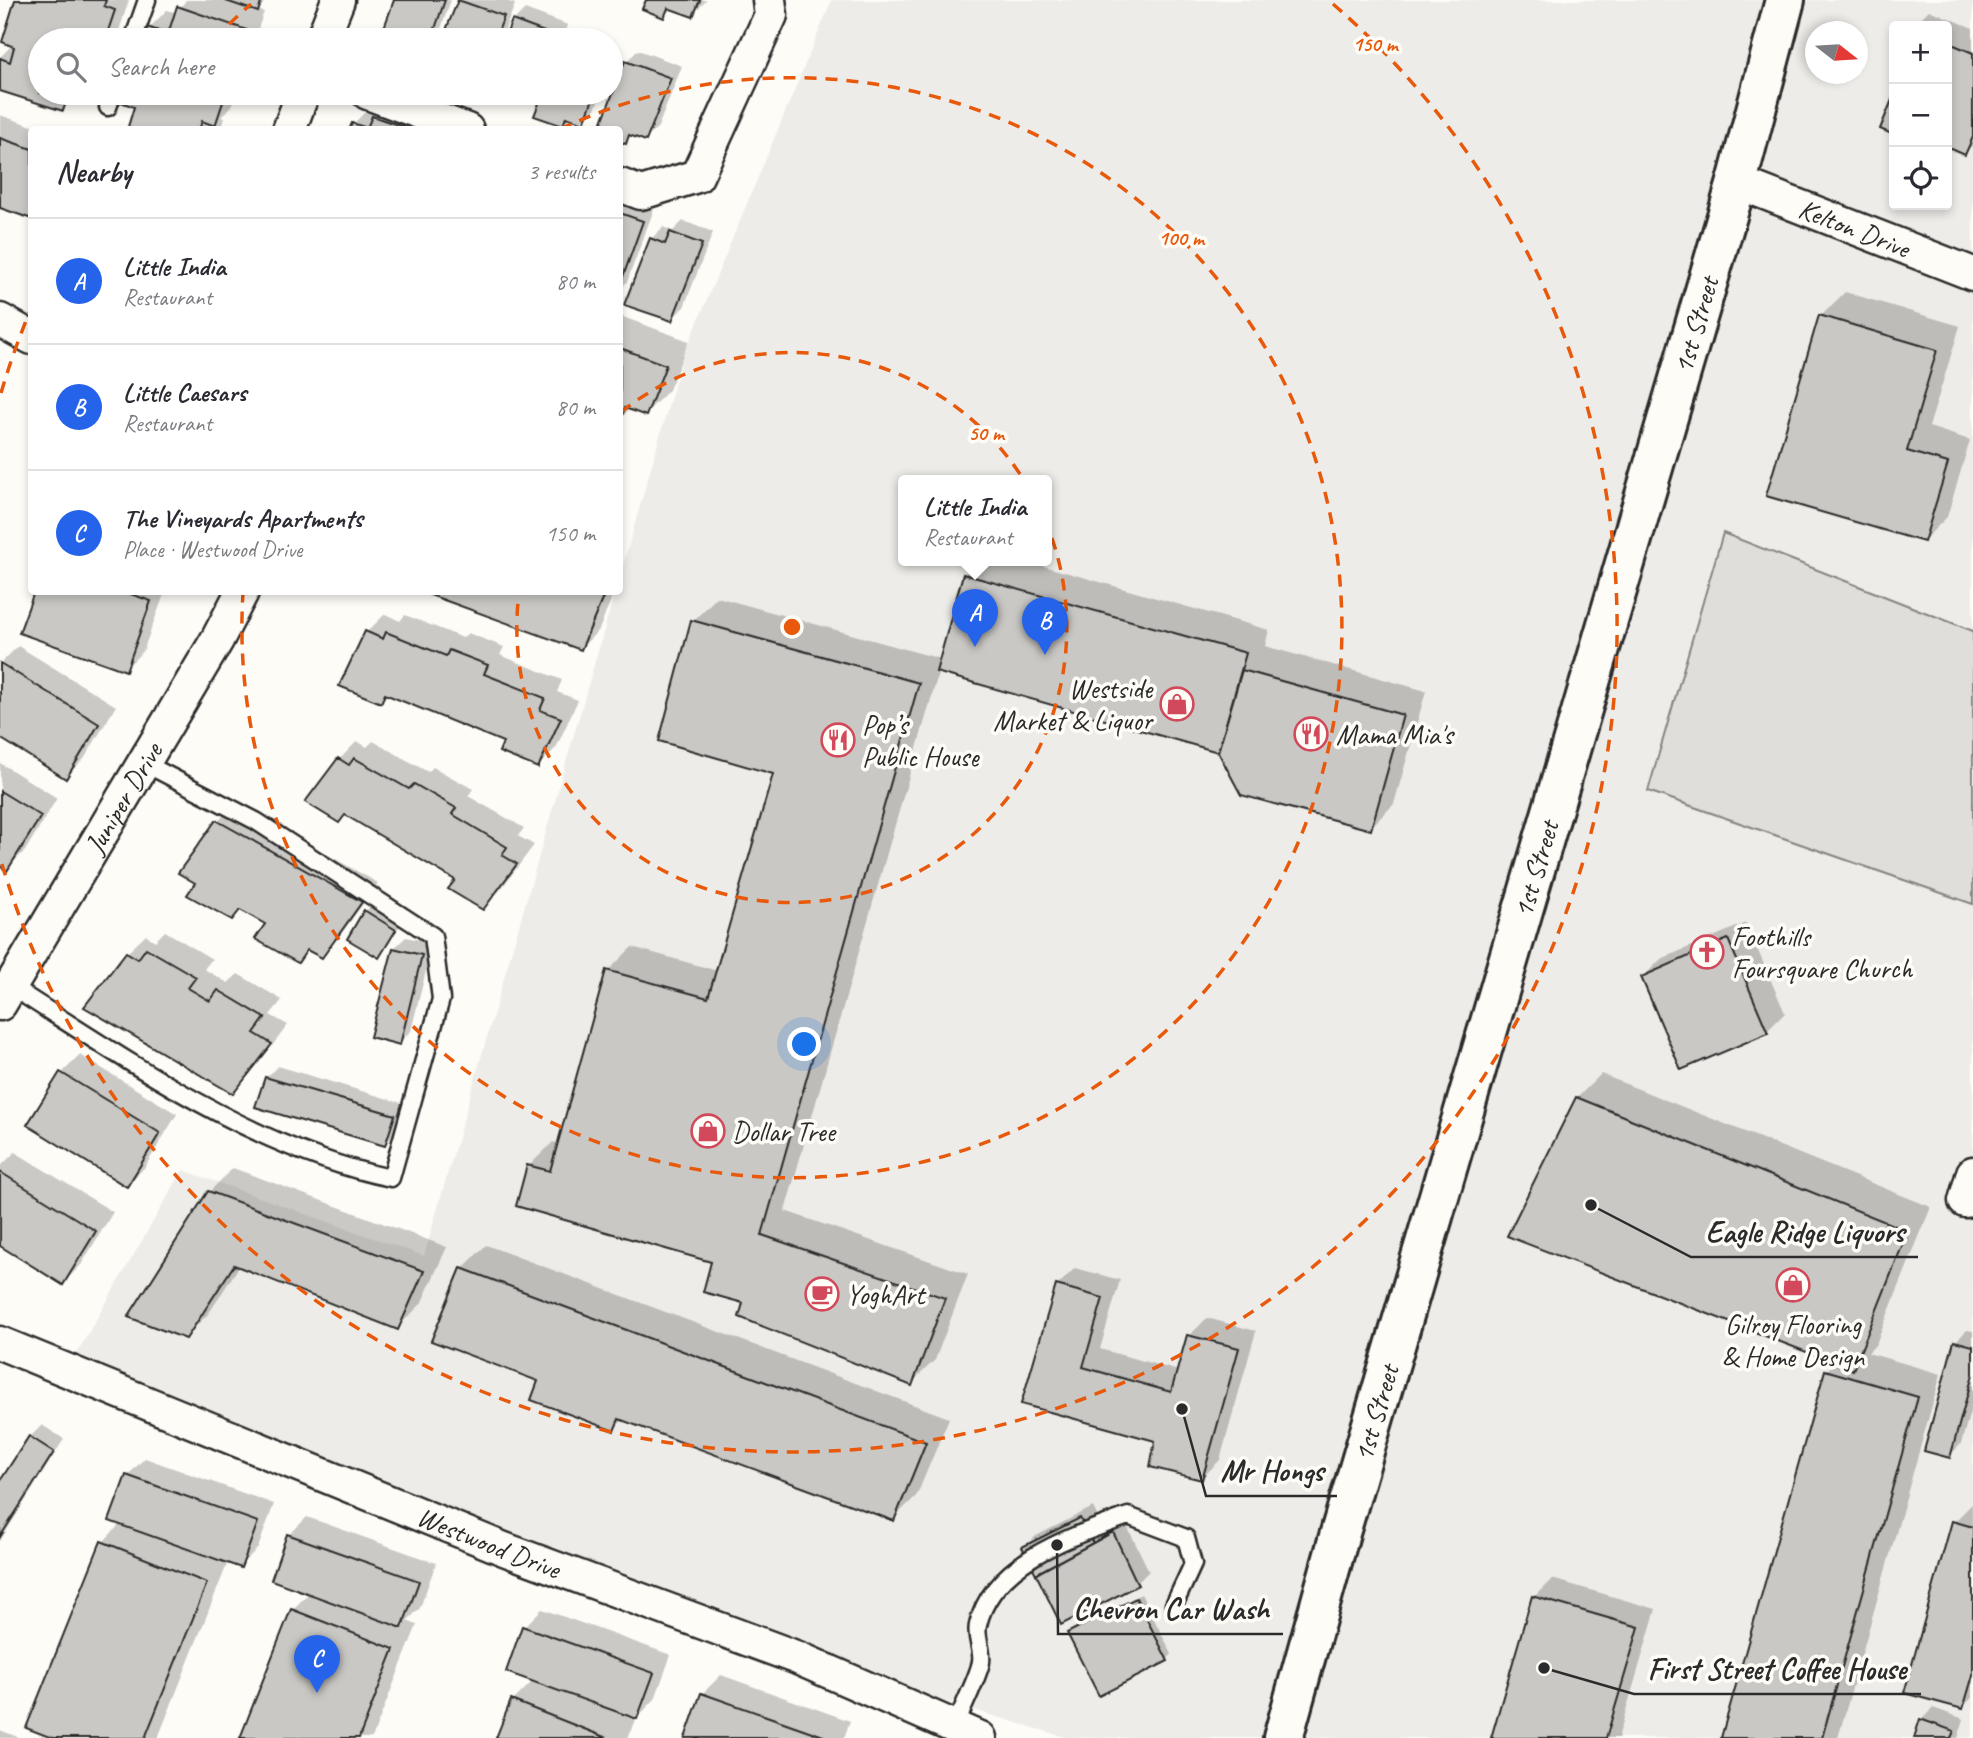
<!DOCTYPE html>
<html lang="en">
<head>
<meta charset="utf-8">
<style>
  body { margin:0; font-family:Caveat,sans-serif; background:#f2f2f3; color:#2b2b33 }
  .controls { position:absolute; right:21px; top:21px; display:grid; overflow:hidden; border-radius:7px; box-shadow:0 4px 10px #0003 }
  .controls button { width:63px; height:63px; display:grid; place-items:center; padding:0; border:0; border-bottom:2px solid #e1e1e2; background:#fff; color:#2b2b33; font:35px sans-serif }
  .compass { position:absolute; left:1805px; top:21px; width:63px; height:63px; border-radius:50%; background:#fff; box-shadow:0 4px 10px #0003; rotate:107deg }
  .you { position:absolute; left:805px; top:1045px; width:24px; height:24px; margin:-18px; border:5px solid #fff; border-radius:50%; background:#1a73e8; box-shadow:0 0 0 10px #1a73e833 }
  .badge { display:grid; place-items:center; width:46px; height:46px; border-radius:50%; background:#2563eb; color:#fff; font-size:23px; font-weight:700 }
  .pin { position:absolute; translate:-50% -58px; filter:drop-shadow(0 2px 4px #0008) }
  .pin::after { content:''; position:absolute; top:37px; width:24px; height:21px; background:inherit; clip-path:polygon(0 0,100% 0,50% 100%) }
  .popup { position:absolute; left:898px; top:475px; width:154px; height:91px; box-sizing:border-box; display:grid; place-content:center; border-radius:7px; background:#fff; filter:drop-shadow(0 2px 5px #0005); font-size:23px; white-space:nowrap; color:#7c7c81 }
  .popup b { font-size:26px; color:#2b2b33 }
  .popup::after { content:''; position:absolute; left:50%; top:100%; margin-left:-14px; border:14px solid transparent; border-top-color:#fff }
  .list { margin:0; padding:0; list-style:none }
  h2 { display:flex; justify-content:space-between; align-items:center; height:91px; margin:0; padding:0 28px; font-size:30px }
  h2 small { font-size:23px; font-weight:400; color:#7c7c81 }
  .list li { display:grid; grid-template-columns:46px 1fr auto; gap:21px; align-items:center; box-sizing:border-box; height:126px; padding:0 28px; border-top:2px solid #e1e1e2 }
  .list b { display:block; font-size:26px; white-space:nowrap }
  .list p { margin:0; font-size:23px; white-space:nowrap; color:#7c7c81 }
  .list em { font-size:23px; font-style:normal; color:#7c7c81 }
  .icon { flex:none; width:38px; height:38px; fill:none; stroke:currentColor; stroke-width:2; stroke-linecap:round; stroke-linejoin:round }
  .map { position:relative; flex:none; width:1973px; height:1738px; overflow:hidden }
  .search { position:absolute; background:#fff; box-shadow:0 4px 10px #0003; left:28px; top:28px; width:595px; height:77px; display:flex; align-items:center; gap:18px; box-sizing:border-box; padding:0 24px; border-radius:38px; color:#7c7c81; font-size:26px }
  .panel { position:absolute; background:#fff; box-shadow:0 4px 10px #0003; left:28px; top:126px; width:595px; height:469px; border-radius:7px }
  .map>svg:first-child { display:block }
</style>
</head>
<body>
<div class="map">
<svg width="1973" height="1738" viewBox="0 0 1973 1738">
  <rect width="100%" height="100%" fill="#fdfcf7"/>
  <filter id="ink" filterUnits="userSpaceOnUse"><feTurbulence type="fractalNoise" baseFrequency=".0143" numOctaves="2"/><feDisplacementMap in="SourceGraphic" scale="14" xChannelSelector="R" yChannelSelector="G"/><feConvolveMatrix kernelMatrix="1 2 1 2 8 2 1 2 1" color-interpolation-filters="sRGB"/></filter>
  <g filter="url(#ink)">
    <path fill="#edece8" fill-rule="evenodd" d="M832 0H1973V1732L1971 1738H1068L798 1658 71 1363 183 1170 424 1256 615 592H620V576L681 362ZM1894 26H1947V205H1894ZM1815 32H1857V74H1815ZM903 481H1047V561H903Z"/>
    <polygon fill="#dfdeda" stroke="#858482" stroke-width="2" points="1723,533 1973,631 1973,904 1648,791"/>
    <g fill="#0003">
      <polygon points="17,0 129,0 116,40 40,40 40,93 79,93 63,109 0,89 0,57 13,44"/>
      <polygon points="186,0 267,0 257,10 264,12 254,40 145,40 149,28 167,10 177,13"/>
      <polygon points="396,0 451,0 437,40 390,40 383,38"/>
      <polygon points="460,0 504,0 515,4 501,40 444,40"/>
      <polygon points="648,0 706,0 693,15 672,8 664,16"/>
      <polygon points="525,9 568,25 563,40 506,40 513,21"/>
      <polygon points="1929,10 1973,28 1973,145 1965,152 1947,145 1947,26 1913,26"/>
      <polygon points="575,33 597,40 567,40"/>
      <polygon points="611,45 619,48 611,69"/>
      <polygon points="638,50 682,66 658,127 646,139 633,134 625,142 620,140 620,130 626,62"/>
      <polygon points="126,93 237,93 232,106 221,117 225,118 221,130 128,130 137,106 123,101"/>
      <polygon points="545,93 601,93 595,109 583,121 570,116 563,124 537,114"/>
      <polygon points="386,105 414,115 409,130 351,130 353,124 365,112 375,115"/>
      <polygon points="0,115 44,130 32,130 32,217 0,207"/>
      <polygon points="631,201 654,209 627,282 620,289 620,211"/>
      <polygon points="683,221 713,232 684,307 672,319 651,239 663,227 673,231"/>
      <polygon points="1845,292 1960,326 1929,427 1970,440 1947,517 1924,540 1821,316"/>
      <polygon points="620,316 689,341 669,390 645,414 630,408 624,415 620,430"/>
      <polygon points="978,561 1026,561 1269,630 1265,646 1426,691 1394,804 1370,828 1219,751 939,671 785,1211 968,1274 935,1360 911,1383 745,1302 714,1261 529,1166 553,1142 560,1144 608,971 632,947 718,971 775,772 693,621 717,597 941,659 965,574"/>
      <polygon points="36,592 165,592 143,651 125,669 21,632"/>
      <polygon points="427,592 614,592 599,630 581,648"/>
      <polygon points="385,614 400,621 405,615 463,638 468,633 504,647 500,655 562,680 557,692 578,700 556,748 538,766 506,742 388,694 380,701 367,632"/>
      <polygon points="18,646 116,706 84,759 66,776 0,736 0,664"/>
      <polygon points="357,741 367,747 373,741 428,772 433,767 473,789 468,796 524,828 518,836 534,845 501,889 483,907 458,879 339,760"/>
      <polygon points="0,763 57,798 25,851 7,868 0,864"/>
      <polygon points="236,803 378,883 339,937 321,955 309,949 297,960 267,923 241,909 232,918 197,883 218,821"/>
      <polygon points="371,906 401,924 379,956 366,911"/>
      <polygon points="1746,923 1785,1013 1767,1031 1643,977 1661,959"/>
      <polygon points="165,931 212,959 204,969 228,983 238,974 282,1000 270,1015 288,1025 250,1074 232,1092 127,953 146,935 155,941"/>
      <polygon points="406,937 433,943 411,1031 399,1043 394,948"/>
      <polygon points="80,1055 177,1114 145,1167 127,1185 30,1125 62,1073"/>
      <polygon points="278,1066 405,1104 397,1132 385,1144 266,1078"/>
      <polygon points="1601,1074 1931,1207 1876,1344 1868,1353 1941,1374 1838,1738 1723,1738 1826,1371 1836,1362 1510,1235 1577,1098"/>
      <polygon points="15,1152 113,1212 81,1265 63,1283 0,1244 0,1167"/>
      <polygon points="233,1168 447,1247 421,1304 397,1328 240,1265 209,1313 185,1337 209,1192"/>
      <polygon points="486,1245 949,1418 917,1495 893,1519 624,1419 613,1429 541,1380 462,1269"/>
      <polygon points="1075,1268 1120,1280 1100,1349 1179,1371 1189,1336 1207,1318 1256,1331 1220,1460 1202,1478 1158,1440 1024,1403 1057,1286"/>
      <polygon points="1967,1330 1973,1331 1973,1401 1961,1444 1949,1456 1955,1342"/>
      <polygon points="42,1425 64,1439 0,1541 0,1484 30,1437"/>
      <polygon points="145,1458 274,1504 258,1548 240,1566 228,1562 158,1738 56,1738 103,1542 121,1523 127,1476"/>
      <polygon points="1972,1504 1973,1697 1963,1707 1954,1522"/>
      <polygon points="1093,1507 1105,1533 1125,1522 1149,1571 1137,1583 1062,1622 1024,1547 1036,1536"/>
      <polygon points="307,1517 436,1563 420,1608 407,1621 417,1625 372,1738 242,1738 292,1610 309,1593 289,1535"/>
      <polygon points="1552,1579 1656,1609 1618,1738 1493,1738 1534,1597"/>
      <polygon points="1141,1594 1172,1654 1167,1660 1069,1633 1074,1628"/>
      <polygon points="542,1609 671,1655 655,1699 637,1718 628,1738 498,1738 513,1701 534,1680 508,1671 524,1627"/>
      <polygon points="721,1675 850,1721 844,1738 687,1738 702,1694"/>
      <polygon points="1933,1708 1964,1719 1958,1738 1915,1738 1921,1720"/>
      <polygon points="0,1730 20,1738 0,1738"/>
    </g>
    <g fill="#c9c8c4" stroke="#2b2b2b" stroke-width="2">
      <polygon points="15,0 106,0 104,6 115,10 105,40 40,40 40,93 69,93 63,111 0,91 0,58 10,62 14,47 2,42"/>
      <polygon points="223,0 262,0 258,12"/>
      <polygon points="394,0 445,0 431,40 380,39"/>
      <polygon points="458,0 504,16 495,40 442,40"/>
      <polygon points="646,0 700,0 693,17 668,8 664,18 642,9"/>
      <polygon points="177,6 247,30 243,40 143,40 147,27 168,34"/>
      <polygon points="512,20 558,37 556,40 504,40"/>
      <polygon points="1947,42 1973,53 1973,137 1965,155 1947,147"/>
      <polygon points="625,61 671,78 646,141 629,135 626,144 620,142 620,130 599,130"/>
      <polygon points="124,93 226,93 215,126 202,121 199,130 127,130 134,107 121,102"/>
      <polygon points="485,93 537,93 534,100 517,94 513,102"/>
      <polygon points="543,93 595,93 584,123 566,117 563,126 534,116"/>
      <polygon points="1894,95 1894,135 1880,129"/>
      <polygon points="372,116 404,127 403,130 349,130 352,123 367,128"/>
      <polygon points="0,138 32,149 32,219 0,208"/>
      <polygon points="620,213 643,221 620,285"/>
      <polygon points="670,232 702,244 672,321 624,305 650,238 665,244"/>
      <polygon points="1819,315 1937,350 1907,451 1948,463 1924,542 1766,496"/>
      <polygon points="620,348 666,365 646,416 625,408 620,421"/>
      <polygon points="963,574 1246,653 1218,752 936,672"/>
      <polygon points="34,592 125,592 151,601 126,671 19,633"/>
      <polygon points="422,592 595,592 604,595 581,650"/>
      <polygon points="691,620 919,683 762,1235 945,1298 912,1386 739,1317 743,1303 703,1292 711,1262 516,1206 527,1165 550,1171 606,970 708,998 773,774 659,741"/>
      <polygon points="365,631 383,639 386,632 446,656 449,650 488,665 484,674 545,698 540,710 561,718 538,768 499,752 503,742 385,694 381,703 339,686"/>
      <polygon points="0,663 99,724 66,779 0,738"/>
      <polygon points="1242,670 1403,715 1371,830 1241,795 1218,752"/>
      <polygon points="338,758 349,765 354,758 409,789 414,784 456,808 452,814 507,847 502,855 517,864 483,910 448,889 455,880 345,815 339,823 305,802"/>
      <polygon points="0,791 41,816 7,871 0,866"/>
      <polygon points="216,820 362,902 322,958 307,950 298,963 255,939 265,924 240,910 232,920 187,895 195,883 178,873"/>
      <polygon points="364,910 396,930 379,958 347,939"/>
      <polygon points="1728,939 1768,1033 1681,1070 1641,977"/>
      <polygon points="146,948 196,977 188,988 210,1001 218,990 265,1018 254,1033 272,1044 233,1094 84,1007 126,952 138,959"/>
      <polygon points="393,948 422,955 400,1045 370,1037"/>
      <polygon points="60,1072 160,1133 127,1187 27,1125"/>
      <polygon points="265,1077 395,1115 385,1146 255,1107"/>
      <polygon points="1576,1097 1908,1231 1853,1370 1507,1236"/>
      <polygon points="0,1172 96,1231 63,1285 0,1246"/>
      <polygon points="208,1191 424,1271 398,1330 234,1265 186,1339 128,1317"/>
      <polygon points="461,1268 926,1442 894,1521 619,1419 614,1431 531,1400 538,1381 431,1341"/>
      <polygon points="1056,1285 1103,1298 1083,1367 1171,1392 1187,1335 1239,1348 1202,1480 1150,1467 1155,1441 1021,1404"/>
      <polygon points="1954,1341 1973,1346 1973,1374 1950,1458 1924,1451"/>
      <polygon points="1825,1370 1918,1397 1822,1738 1721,1738"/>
      <polygon points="29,1436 54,1452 0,1537 0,1481"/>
      <polygon points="126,1475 258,1522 241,1568 109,1521"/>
      <polygon points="1080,1518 1093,1543 1036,1574 1022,1547"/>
      <polygon points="1952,1521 1973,1527 1973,1675 1963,1709 1904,1693"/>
      <polygon points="1113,1532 1138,1585 1061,1625 1036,1574"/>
      <polygon points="287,1534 419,1581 402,1628 271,1580"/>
      <polygon points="101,1541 207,1583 145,1738 52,1738 26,1728"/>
      <polygon points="1532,1596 1639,1627 1606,1738 1491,1738"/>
      <polygon points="1136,1598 1168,1661 1099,1696 1067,1633"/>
      <polygon points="291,1609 394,1649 359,1738 240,1738"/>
      <polygon points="522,1626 654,1673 637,1719 506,1672"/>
      <polygon points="701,1693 829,1738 685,1738"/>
      <polygon points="511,1700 607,1738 496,1738"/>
      <polygon points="1920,1719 1954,1731 1951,1738 1914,1738"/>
    </g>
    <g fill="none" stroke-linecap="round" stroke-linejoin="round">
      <defs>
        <g id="service">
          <polyline points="133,40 147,0"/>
          <polyline points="108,107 113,93"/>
          <path d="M10 986C127 1060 254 1150 391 1178L441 999 433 936 256 821 144 763"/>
          <path d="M955 1727C961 1710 978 1678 981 1662 983 1650 975 1637 978 1625 992 1561 1073 1536 1128 1516L1186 1538 1193 1564 1174 1605"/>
        </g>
        <g id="minor">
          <polyline points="322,40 338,0"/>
          <polyline points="368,93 467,130"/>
          <polyline points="289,130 303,93"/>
          <path id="s1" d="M1737 182 1973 274"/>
          <polyline points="620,185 641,193 697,176 771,15 769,0"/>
          <polyline points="0,320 32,338"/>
          <path id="s2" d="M0 1004 217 640 242 592"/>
          <polyline points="1965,1201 1973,1173"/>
          <path id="s3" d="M0 1343 504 1549 798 1658 980 1738"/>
        </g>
        <g id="primary">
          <path id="s4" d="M1283 1738 1340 1533 1737 182 1785 0"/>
        </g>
      </defs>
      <use href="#service" stroke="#2b2b2b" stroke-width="21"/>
      <use href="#minor" stroke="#2b2b2b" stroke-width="37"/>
      <use href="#primary" stroke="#2b2b2b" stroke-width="44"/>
      <use href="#service" stroke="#fdfcf7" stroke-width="16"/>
      <use href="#minor" stroke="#fdfcf7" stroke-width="32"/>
      <use href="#primary" stroke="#fdfcf7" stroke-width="38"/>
    </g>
  </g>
  <g fill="none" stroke="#e8590c" stroke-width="3.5" stroke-dasharray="12 9">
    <path d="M621 412A275 275 0 1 1 519 593"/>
    <path d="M560 129A550 550 0 1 1 243 593"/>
    <path d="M1 393A825 825 0 0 1 30 311M214 39A825 825 0 0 1 251 4M1333 4A825 825 0 1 1 1 861"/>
  </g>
  <defs>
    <symbol id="shop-ring" viewBox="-11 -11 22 22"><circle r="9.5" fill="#fdfcf7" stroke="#d1495b" stroke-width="1.5"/><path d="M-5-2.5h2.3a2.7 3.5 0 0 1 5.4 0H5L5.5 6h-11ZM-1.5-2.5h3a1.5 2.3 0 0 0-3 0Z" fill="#d1495b"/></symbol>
    <symbol id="restaurant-ring" viewBox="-11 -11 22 22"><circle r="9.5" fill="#fdfcf7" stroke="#d1495b" stroke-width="1.5"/><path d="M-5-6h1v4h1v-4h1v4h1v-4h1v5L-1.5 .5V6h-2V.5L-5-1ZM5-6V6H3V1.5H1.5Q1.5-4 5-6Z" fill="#d1495b"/></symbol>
    <symbol id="church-ring" viewBox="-11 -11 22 22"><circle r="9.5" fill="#fdfcf7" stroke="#d1495b" stroke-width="1.5"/><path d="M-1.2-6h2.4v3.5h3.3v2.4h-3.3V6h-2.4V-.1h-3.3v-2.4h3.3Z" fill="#d1495b"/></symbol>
    <symbol id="cafe-ring" viewBox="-11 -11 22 22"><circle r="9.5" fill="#fdfcf7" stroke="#d1495b" stroke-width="1.5"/><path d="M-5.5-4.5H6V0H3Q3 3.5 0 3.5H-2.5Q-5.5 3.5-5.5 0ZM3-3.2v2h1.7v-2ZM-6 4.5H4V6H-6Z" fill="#d1495b"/></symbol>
  </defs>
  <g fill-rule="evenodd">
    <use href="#shop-ring" x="1158" y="685" width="38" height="38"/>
    <use href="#restaurant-ring" x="1292" y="715" width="38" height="38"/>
    <use href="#restaurant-ring" x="819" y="721" width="38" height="38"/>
    <use href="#church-ring" x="1688" y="933" width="38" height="38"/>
    <use href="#shop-ring" x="689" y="1112" width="38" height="38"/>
    <use href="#shop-ring" x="1774" y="1266" width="38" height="38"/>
    <use href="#cafe-ring" x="803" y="1275" width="38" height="38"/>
  </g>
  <g text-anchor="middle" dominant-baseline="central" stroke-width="7" stroke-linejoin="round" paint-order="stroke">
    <g font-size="28" fill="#2b2b2b" stroke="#fdfcf7">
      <text stroke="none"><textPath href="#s1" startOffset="126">Kelton Drive</textPath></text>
      <text stroke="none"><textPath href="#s4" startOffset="1472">1st Street</textPath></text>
      <text stroke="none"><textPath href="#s2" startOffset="240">Juniper Drive</textPath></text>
      <text stroke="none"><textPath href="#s4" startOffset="905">1st Street</textPath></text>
      <text stroke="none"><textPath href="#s4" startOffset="338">1st Street</textPath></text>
      <text stroke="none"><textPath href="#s3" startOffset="528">Westwood Drive</textPath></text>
    </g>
    <g font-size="28" fill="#2b2b2b" stroke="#fdfcf7" text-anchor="start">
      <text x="1152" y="688" text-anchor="end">Westside<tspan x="1152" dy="32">Market &amp; Liquor</tspan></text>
      <text x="862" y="724">Pop’s<tspan x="862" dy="32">Public House</tspan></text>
      <text x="1336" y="734">Mama Mia's</text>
      <text x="1732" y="936">Foothills<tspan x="1732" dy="32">Foursquare Church</tspan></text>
      <text x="732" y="1131">Dollar Tree</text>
      <text x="846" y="1294">YoghArt</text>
      <text x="1793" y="1324" text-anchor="middle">Gilroy Flooring<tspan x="1793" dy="32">&amp; Home Design</tspan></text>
    </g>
  </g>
  <circle cx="792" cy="627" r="10" fill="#e8590c" stroke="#fdfcf7" stroke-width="3.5"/>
  <g font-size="21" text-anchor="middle" font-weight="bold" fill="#e8590c" stroke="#fdfcf7" stroke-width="7" stroke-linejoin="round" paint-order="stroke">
    <text x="1375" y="51">150 m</text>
    <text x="1181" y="245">100 m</text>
    <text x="986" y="440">50 m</text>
  </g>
  <path fill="none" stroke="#2b2b2b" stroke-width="2.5" d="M1591 1205L1691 1257H1918M1182 1409L1206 1496H1337M1057 1545L1058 1634H1283M1544 1668L1634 1694H1921"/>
  <g fill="#2b2b2b" stroke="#fdfcf7" stroke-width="2.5">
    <circle cx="1591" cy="1205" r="7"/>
    <circle cx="1182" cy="1409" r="7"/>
    <circle cx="1057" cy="1545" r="7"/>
    <circle cx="1544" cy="1668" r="7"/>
  </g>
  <g font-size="30" text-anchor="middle" font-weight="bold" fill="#2b2b2b" stroke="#fdfcf7" stroke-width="7" stroke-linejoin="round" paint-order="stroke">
    <text x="1805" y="1242">Eagle Ridge Liquors</text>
    <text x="1272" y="1481">Mr Hongs</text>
    <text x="1171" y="1619">Chevron Car Wash</text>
    <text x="1777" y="1679">First Street Coffee House</text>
  </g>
</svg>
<div class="controls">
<button>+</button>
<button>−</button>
<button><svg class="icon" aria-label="locate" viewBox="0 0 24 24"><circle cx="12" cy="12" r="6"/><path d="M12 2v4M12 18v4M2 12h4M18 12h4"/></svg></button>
</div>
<svg class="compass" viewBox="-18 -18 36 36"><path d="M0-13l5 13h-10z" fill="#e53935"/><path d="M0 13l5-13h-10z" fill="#7c7c81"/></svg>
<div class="you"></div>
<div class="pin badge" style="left:975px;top:647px">A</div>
<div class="popup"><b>Little India</b>Restaurant</div>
<div class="pin badge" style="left:1045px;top:655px">B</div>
<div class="pin badge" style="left:317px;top:1693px">C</div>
<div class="search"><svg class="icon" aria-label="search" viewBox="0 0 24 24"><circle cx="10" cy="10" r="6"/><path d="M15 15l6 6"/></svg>Search here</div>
<section class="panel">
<h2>Nearby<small>3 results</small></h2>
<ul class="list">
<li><span class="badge">A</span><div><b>Little India</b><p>Restaurant</p></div><em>80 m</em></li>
<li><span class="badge">B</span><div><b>Little Caesars</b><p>Restaurant</p></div><em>80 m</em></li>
<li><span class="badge">C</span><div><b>The Vineyards Apartments</b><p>Place · Westwood Drive</p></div><em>150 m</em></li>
</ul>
</section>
</div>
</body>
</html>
